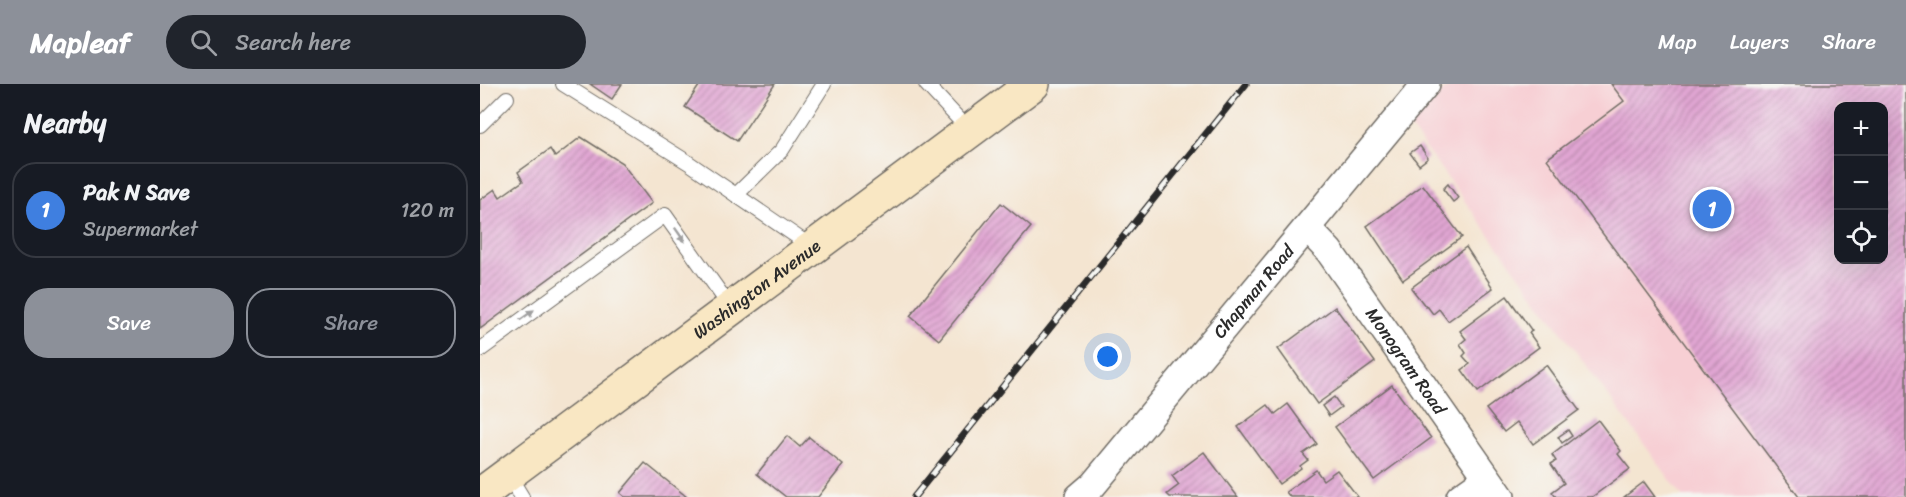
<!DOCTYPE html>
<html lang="en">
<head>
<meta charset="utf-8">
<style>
  body { margin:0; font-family:Sriracha,sans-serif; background:#20242c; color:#f1f3f6 }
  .controls { position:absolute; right:18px; top:18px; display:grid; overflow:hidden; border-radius:12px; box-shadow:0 6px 24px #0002 }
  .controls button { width:54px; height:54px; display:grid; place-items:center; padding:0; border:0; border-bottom:2px solid #363941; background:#171b24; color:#f1f3f6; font:30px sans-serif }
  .you { position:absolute; left:628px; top:273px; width:21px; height:21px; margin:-15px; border:4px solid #fff; border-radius:50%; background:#1a73e8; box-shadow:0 0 0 9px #1a73e833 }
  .badge { display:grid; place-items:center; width:39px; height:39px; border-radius:50%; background:#8c9099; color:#fff; font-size:20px; font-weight:700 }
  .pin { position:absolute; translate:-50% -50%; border:3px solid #fff; box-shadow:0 2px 6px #0006 }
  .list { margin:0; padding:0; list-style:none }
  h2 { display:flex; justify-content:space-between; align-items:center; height:78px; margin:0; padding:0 24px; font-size:26px }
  h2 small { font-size:20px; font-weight:400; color:#9ea1a6 }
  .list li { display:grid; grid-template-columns:39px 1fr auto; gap:18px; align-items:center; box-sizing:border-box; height:96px; margin:0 12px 12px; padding:0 12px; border:2px solid #363941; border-radius:24px }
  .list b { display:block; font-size:22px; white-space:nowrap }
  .list p { margin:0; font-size:20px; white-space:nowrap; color:#9ea1a6 }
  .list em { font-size:20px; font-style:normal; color:#9ea1a6 }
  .actions { display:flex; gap:12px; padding:18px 24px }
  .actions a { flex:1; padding:14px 0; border:2px solid #8c9099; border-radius:24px; text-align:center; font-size:21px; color:#8c9099 }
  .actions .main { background:#8c9099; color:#fff }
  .icon { flex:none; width:33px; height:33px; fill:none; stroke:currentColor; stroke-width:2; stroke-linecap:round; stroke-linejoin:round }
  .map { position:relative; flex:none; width:1426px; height:413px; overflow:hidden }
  header { display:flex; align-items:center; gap:36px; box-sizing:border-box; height:84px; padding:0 30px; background:#8c9099; color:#fff }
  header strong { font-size:28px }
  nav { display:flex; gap:33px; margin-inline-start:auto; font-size:21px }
  .search { width:420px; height:54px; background:#20242c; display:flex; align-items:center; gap:15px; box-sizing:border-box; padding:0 21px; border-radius:33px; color:#9ea1a6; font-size:22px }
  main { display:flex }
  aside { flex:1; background:#171b24 }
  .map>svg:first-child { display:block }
</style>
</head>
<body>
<header>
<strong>Mapleaf</strong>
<div class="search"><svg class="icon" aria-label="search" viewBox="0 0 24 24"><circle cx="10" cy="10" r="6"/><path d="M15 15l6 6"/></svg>Search here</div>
<nav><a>Map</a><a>Layers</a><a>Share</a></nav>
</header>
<main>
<aside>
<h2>Nearby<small></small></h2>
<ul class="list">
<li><span class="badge" style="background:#3f7fe0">1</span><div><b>Pak N Save</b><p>Supermarket</p></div><em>120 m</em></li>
</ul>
<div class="actions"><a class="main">Save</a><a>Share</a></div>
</aside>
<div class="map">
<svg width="1426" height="413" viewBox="0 0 1426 413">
  <defs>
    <pattern id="building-hatch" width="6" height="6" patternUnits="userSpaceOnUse" patternTransform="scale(1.5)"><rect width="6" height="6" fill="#e1a6d3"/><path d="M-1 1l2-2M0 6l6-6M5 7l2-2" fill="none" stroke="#b787ab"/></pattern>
  </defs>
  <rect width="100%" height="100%" fill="#f6f6f2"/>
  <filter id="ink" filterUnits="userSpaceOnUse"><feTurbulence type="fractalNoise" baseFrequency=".0167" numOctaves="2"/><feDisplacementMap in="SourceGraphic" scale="12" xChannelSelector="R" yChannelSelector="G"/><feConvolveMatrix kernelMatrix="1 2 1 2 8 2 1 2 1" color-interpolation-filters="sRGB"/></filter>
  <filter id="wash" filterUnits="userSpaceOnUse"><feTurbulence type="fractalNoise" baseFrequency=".008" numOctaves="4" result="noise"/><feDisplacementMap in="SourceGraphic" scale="24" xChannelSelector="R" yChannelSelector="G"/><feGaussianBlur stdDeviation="1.35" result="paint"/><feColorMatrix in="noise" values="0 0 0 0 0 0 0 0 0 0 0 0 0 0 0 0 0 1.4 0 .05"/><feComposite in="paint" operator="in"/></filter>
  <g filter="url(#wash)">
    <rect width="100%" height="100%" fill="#f4e5d1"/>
    <path fill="#f7cfd4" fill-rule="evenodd" d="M972 0H1426V413H1203L927 39ZM1358 22H1404V176H1358Z"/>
    <g id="blocks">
      <g fill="url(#building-hatch)" fill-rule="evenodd">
        <polygon points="110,0 142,0 132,15"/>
        <polygon points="215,0 295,0 257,57 205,23 219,2"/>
        <path d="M1131 0H1426V413H1319L1067 75 1144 17ZM1358 22H1404V176H1358Z"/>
        <polygon points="101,53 142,79 172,119 0,245 0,116 15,105 20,113 43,97 38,88 70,65 75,73"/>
        <polygon points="940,62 948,74 939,81 930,69"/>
        <polygon points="968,100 978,114 973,118 963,105"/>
        <polygon points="943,101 982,153 923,196 887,142"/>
        <polygon points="521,119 551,143 459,256 430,232"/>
        <polygon points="986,163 1013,204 968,237 959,225 953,230 947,222 946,223 931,204"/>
        <polygon points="1027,212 1052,247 1049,249 1059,263 998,308 982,286 990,280 983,272 986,269 980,260 986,255 980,247"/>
        <polygon points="855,223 895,278 837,320 798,265"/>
        <polygon points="1066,281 1099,326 1053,360 1037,338 1024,348 1006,325"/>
        <polygon points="912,301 951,354 894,396 855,343"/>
        <polygon points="854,313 861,323 849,332 842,322"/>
        <polygon points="808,320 837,360 823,370 828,376 820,382 821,384 799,400 758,343 788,321 795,330"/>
        <polygon points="1118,336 1141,367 1138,370 1150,385 1112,413 1076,413 1072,408 1084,399 1071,380 1076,377 1072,371"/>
        <polygon points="1088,346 1092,352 1082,359 1078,353"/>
        <polygon points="307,352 320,363 329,353 363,381 338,413 306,413 277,390"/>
        <polygon points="724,368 758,413 690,413 687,410 699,401 692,392"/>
        <polygon points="165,379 207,413 145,413 140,409"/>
        <polygon points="836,386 843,396 857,386 878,413 810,413 806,408"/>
        <polygon points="1164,398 1175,413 1144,413"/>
      </g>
    </g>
  </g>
  <g filter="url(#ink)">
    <use href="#blocks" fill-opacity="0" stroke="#716c65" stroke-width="1.5"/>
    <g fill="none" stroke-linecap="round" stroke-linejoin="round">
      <defs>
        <g id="lane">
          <polyline points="83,0 209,79 332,163"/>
          <polyline points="446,0 490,47"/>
          <polyline points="0,41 27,14"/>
          <polyline points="256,111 302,66 344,0"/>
          <polyline points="0,266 185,131 251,224"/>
          <polyline points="28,390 42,413"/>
        </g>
        <g id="street">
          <path id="s1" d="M827 144 849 167 1021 413"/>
          <path id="s2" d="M599 413 613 401 946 0"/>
          <polyline points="980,413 1007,394"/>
        </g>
        <g id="secondary">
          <path id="s3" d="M0 411 553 0"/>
        </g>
      </defs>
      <use href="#lane" stroke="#716c65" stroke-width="16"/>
      <use href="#street" stroke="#716c65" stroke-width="30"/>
      <use href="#secondary" stroke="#716c65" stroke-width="36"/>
      <use href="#lane" stroke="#fff" stroke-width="14"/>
      <use href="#street" stroke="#fff" stroke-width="27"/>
      <use href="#secondary" stroke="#f9e7c3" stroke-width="33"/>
      <defs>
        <polyline id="rail" points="434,413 766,0"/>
      </defs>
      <use href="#rail" stroke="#2b2b2b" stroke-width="7"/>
      <use href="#rail" stroke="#f6f6f2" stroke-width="4.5" stroke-dasharray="14" stroke-linecap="butt"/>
    </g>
    <defs><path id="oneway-solid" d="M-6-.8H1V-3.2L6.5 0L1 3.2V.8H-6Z" transform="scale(1.5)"/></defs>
    <g fill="#a0a0a0">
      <use href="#oneway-solid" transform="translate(200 151) rotate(55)"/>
      <use href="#oneway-solid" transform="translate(47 231) rotate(-36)"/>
    </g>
  </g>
  <g text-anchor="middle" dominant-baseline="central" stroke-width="4.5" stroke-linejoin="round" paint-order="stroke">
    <g font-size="18" fill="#2b2b2b" stroke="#f6f6f2">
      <text stroke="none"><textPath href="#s3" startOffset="345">Washington Avenue</textPath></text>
      <text stroke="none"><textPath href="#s2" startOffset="270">Chapman Road</textPath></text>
      <text stroke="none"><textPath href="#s1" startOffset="166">Monogram Road</textPath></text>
    </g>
  </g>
</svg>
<div class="controls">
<button>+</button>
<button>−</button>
<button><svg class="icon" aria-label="locate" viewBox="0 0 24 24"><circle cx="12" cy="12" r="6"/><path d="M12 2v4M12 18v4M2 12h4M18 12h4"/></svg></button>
</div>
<div class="you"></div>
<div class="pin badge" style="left:1232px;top:125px;background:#3f7fe0">1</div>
</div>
</main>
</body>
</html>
